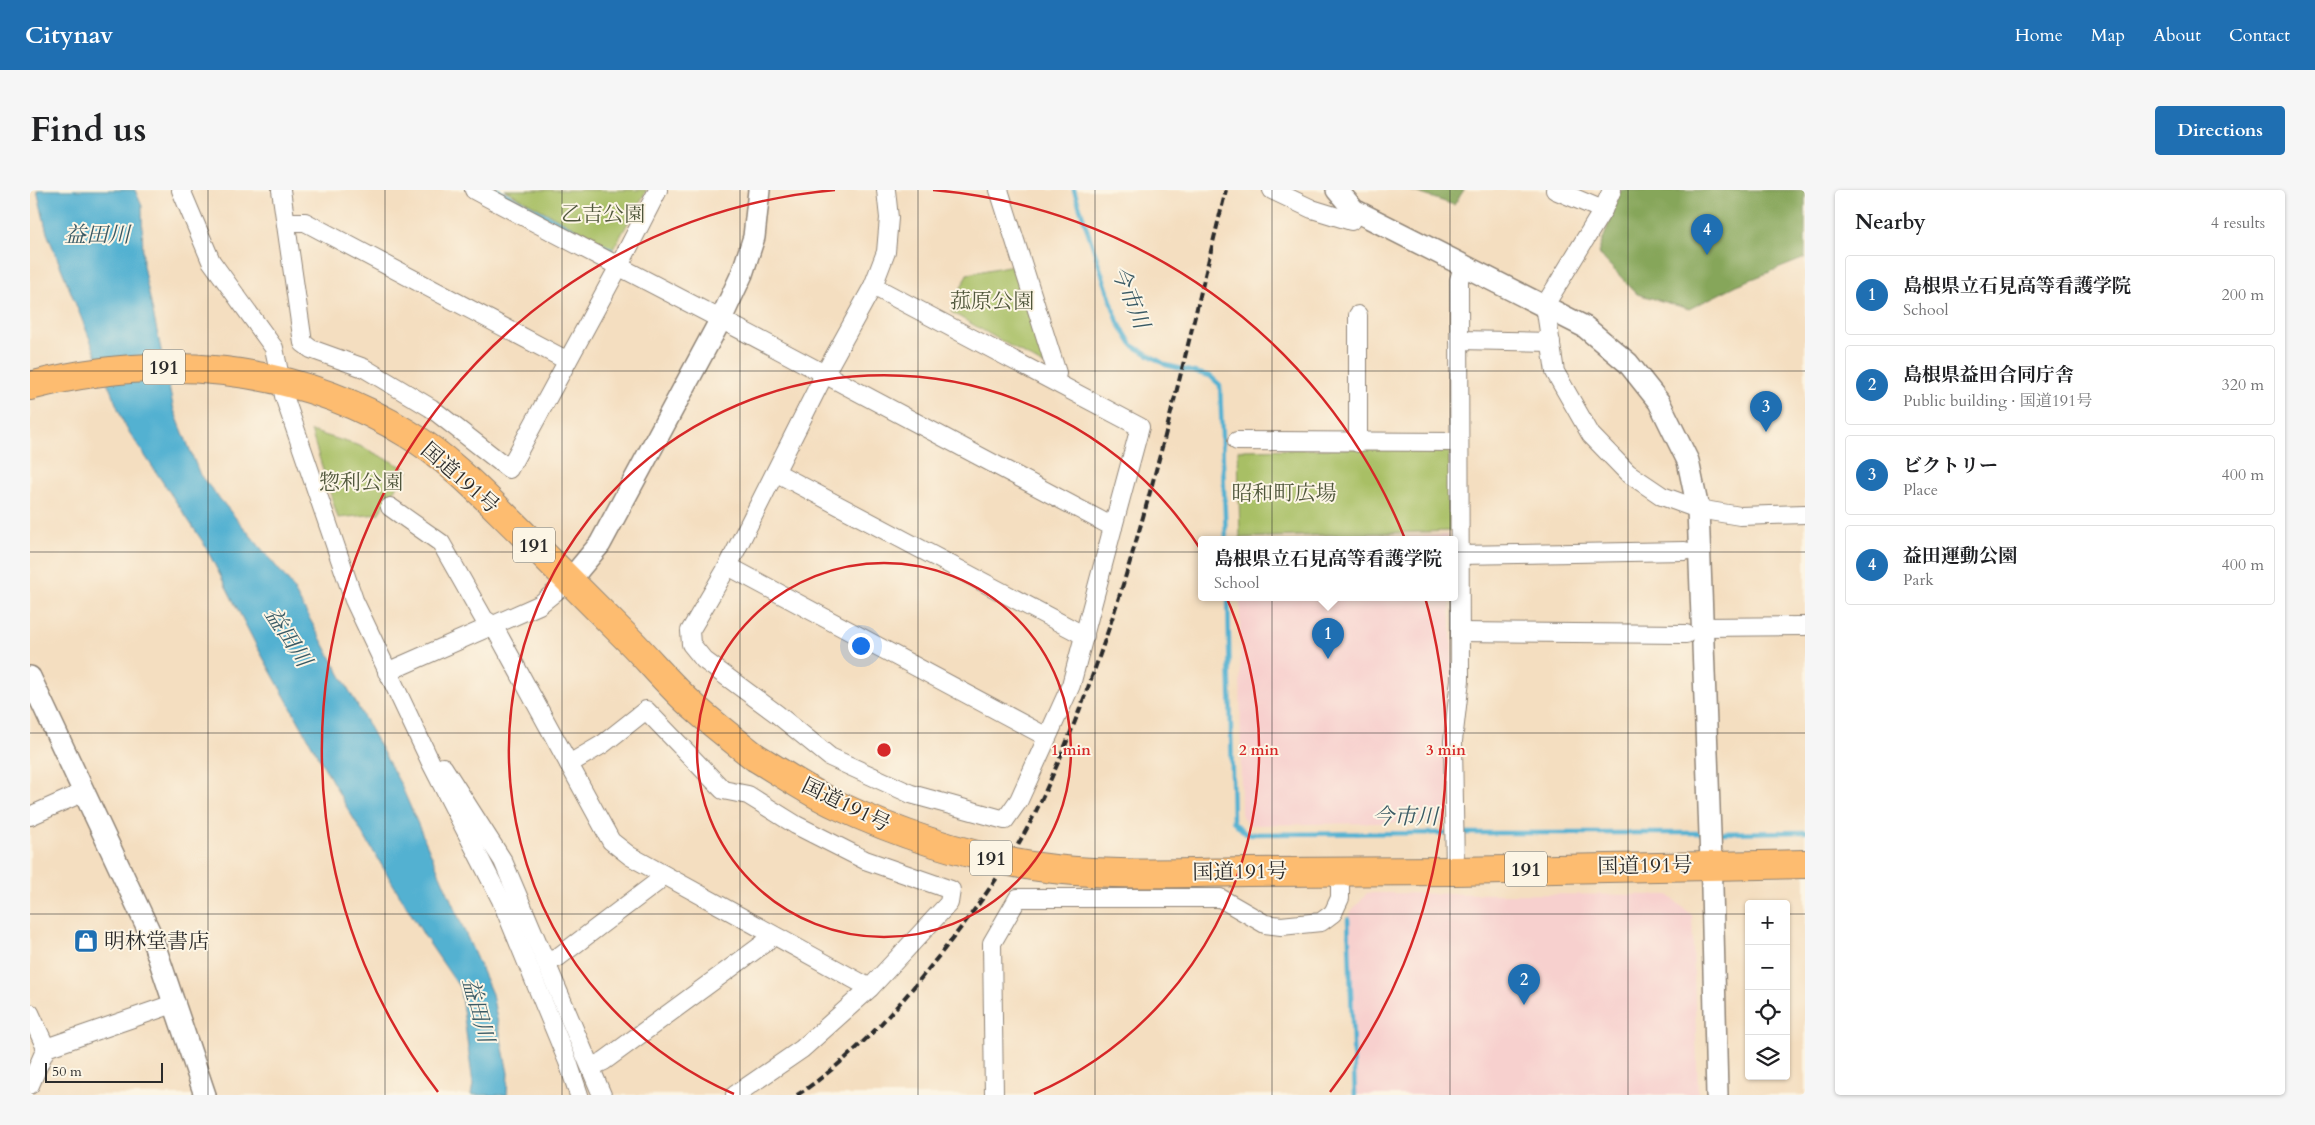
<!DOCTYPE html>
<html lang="en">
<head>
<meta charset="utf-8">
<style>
  body { margin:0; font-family:Cardo,"Noto Serif JP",serif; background:#f6f6f6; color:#202124 }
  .controls { position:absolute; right:15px; bottom:15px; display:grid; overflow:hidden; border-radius:5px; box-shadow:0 1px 4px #0004 }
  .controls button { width:45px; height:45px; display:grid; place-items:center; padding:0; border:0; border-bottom:1px solid #e0e0e0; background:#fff; color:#202124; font:25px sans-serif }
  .scale { position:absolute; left:15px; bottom:12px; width:118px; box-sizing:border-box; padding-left:5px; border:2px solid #2b2b2b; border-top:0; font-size:14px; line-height:18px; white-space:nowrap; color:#2b2b2b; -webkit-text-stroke:4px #fcf5e5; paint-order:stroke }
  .you { position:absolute; left:830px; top:455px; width:18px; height:18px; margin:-12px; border:4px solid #fff; border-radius:50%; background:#1a73e8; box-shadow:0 0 0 8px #1a73e833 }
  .badge { display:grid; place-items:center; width:32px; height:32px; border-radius:50%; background:#1f6fb2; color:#fff; font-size:16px; font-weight:700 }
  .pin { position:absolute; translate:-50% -41px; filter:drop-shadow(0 1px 2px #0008) }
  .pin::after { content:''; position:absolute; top:26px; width:18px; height:15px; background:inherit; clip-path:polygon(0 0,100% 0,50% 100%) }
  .popup { position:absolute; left:1168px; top:346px; width:260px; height:65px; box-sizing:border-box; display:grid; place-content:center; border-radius:5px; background:#fff; filter:drop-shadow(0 1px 4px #0005); font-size:16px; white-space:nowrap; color:#757577 }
  .popup b { font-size:19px; color:#202124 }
  .popup::after { content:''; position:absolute; left:50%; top:100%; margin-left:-10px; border:10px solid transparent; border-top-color:#fff }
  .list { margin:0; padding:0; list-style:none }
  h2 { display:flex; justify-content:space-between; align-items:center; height:65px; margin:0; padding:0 20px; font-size:21px }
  h2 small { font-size:16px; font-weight:400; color:#757577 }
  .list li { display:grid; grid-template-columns:32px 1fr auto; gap:15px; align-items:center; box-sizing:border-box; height:80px; margin:0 10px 10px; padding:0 10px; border:1px solid #e0e0e0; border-radius:5px }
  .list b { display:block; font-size:19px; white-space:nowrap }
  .list p { margin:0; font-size:16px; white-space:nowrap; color:#757577 }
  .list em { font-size:16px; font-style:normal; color:#757577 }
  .icon { flex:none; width:28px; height:28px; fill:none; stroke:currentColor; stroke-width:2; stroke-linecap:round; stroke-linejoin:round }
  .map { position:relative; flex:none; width:1775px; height:905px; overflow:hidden; border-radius:5px }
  header { display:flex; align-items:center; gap:30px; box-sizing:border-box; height:70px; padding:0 25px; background:#1f6fb2; color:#fff }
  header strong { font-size:24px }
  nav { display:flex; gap:28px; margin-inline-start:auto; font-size:18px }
  .intro { display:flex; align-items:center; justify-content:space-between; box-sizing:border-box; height:120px; padding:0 30px }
  h1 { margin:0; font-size:35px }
  .button { padding:12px 22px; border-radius:5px; background:#1f6fb2; color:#fff; font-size:18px; font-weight:700 }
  main { display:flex; gap:30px; padding:0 30px }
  aside { flex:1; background:#fff; border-radius:5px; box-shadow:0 1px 4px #0004 }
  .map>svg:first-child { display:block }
</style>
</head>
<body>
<header>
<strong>Citynav</strong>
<nav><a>Home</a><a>Map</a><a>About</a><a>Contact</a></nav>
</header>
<div class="intro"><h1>Find us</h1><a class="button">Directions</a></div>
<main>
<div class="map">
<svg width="1775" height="905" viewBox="0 0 1775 905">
  <rect width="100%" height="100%" fill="#fcf5e5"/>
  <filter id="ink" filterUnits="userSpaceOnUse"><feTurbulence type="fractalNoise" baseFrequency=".02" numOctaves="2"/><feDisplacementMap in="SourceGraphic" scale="10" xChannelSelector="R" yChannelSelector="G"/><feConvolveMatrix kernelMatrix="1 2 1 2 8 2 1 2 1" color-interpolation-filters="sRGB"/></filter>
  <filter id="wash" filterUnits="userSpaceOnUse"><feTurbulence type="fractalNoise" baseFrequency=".0096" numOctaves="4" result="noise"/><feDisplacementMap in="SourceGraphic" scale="20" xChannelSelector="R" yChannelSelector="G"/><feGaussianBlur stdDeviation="1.12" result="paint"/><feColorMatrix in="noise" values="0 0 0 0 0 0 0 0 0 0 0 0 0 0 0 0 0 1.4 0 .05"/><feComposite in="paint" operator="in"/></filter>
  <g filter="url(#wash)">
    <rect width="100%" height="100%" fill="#f4dec0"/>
    <g fill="#f7d0ce">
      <polygon points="1418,345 1418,350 1266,350"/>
      <polygon points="1210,408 1420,408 1423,490 1416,632 1217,635 1211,624"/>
      <polygon points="1337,703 1638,705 1662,725 1668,905 1326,905 1319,725"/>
    </g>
    <g fill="#a8bf65" stroke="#6a7548">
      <polygon points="475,0 617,0 583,59"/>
      <polygon points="983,75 1015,176 921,122 937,84"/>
      <polygon points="281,241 330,256 379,280 348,324 308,328"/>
      <polygon points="1419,257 1421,341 1210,348 1208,260"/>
    </g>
    <g fill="#86a65a" stroke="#586842">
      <polygon points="1379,0 1434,0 1424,15"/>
      <polygon points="1591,0 1775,0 1775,68 1707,95 1659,119 1607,104 1568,63"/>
    </g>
    <polygon fill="#53b1d1" stroke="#3f6e7e" points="7,0 105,0 112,16 113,76 144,220 170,285 260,393 370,593 462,804 478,883 477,905 441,905 443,894 430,798 395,747 316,616 226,455 173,352 95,236 17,43"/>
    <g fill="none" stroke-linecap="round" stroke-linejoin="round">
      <g stroke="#53b1d1" stroke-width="4.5">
        <polyline points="467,0 581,60"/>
        <polyline points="1044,0 1088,132 1102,155 1136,175 1180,186 1190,195 1196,350"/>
        <polyline points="1198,408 1203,631 1216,644 1421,643"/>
        <polyline points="1429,643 1674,643"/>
        <polyline points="1686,643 1775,642"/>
        <polyline points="1318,729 1325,905"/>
      </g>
    </g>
  </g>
  <g filter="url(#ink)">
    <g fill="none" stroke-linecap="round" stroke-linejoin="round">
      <defs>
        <g id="minor">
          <polyline points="151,0 181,71 244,158 254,206 324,410 401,573 471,710 538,872 549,905"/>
          <polyline points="251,0 273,153 281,159 334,178 401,218 479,279 588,78 628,0"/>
          <path d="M444 0C526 44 609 87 692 130 823 198 953 268 1083 337L1041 495 989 610 975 630 881 604 800 567 747 524 674 470 661 454 660 441 698 376 794 185 843 96 856 62 859 28 856 0"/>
          <polyline points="969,0 1027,183 1025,191"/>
          <polyline points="1242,0 1282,19 1321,31 1324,20"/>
          <polyline points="1525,0 1573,20"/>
          <polyline points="1582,0 1573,20 1515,115 1525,182 1561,245 1598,283 1632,306 1668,319 1710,326 1775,324"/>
          <polyline points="256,32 275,32 536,170"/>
          <polyline points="843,96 1110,237 1083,337"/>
          <polyline points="1328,125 1328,253"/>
          <polyline points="1429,150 1521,152"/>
          <polyline points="1207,251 1428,252"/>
          <polyline points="747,283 1055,446"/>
          <polyline points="360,317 411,353 454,429 463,435 581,651 600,666 840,798"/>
          <polyline points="1429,365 1655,361"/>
          <polyline points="698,376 1017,547"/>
          <polyline points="1671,437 1775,436"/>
          <polyline points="1430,442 1656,444"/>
          <polyline points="357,482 509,415 540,390"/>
          <polyline points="539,574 573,554 616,520 693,600 718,605 766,635 835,670 921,700 919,713 840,798 772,859 705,905"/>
          <polyline points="413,577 473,671 572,905"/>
          <polyline points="0,626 54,602"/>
          <polyline points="1425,681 1423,551 1430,490 1429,90 1434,74"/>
          <polyline points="517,771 527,768 626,693 632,684"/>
          <polyline points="0,823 16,858"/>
          <polyline points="561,877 574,871 736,752 742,745"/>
          <polyline points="0,895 16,858 146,813"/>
          <polyline points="964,905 962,753 988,708 1190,708 1235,734 1251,736 1291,732 1303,723 1310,708 1310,682"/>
        </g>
        <g id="tertiary">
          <polyline points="1307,0 1324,20 1555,137 1598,173 1629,212 1658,271 1668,319 1682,698 1687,905"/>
          <polyline points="540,390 570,354 691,129 712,84 724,47 729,0"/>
          <polyline points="0,487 121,745 175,905"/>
        </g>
        <g id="trunk">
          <path d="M0 196C128 162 265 174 378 244 420 269 455 307 490 341 528 379 566 417 604 455 624 476 643 499 665 518 684 535 705 551 725 567"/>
          <polyline points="1217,682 1425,681 1775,674"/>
        </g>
      </defs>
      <use href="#minor" stroke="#908476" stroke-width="20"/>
      <use href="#tertiary" stroke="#908476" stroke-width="24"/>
      <use href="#trunk" stroke="#908476" stroke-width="30"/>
      <use href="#minor" stroke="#fff" stroke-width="18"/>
      <use href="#tertiary" stroke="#fff" stroke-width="21"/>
      <use href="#trunk" stroke="#fdbc6f" stroke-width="28"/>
      <path stroke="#2b2b2b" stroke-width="4" stroke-dasharray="8 4" stroke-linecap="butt" d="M767 905C819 871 861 826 900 777 940 727 981 674 1009 615 1100 421 1144 207 1196 0"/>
      <defs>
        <path id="trunk-bridge" d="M725 567C752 583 779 602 807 615 875 647 949 670 1024 679 1088 686 1153 683 1217 682"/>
      </defs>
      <use href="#trunk-bridge" stroke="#908476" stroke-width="30" stroke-linecap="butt"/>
      <use href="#trunk-bridge" stroke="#fdbc6f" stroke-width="28"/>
    </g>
  </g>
  <path fill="none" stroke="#2b2b2b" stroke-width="1" stroke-opacity="0.55" d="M178 0V905M355 0V905M532 0V905M710 0V905M888 0V905M1065 0V905M1242 0V905M1420 0V905M1598 0V905M0 181H1775M0 362H1775M0 543H1775M0 724H1719M1756 724H1775"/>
  <g fill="none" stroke="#d62828" stroke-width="2.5">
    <circle cx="854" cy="560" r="187"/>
    <path d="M704 904A375 375 0 1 1 1004 904"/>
    <path d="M408 902A562 562 0 0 1 805 0M903 0A562 562 0 0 1 1300 902"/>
  </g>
  <defs>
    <symbol id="shop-square" viewBox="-11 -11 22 22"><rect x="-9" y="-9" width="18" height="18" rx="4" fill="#1f6fb2" stroke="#fcf5e5"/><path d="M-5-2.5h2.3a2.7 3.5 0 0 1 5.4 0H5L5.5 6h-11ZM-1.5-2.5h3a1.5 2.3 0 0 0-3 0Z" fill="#fff"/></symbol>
  </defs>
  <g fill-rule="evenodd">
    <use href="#shop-square" x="42" y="737" width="28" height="28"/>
  </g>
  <g text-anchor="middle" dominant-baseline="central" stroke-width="4" stroke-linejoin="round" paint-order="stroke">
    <g fill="#fcf5e5" stroke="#6a6863" stroke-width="1">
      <rect x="113" y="159.5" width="42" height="35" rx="4"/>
      <rect x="483" y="337.5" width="42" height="35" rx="4"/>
      <rect x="940" y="650.5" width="42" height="35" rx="4"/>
      <rect x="1475" y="661.5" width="42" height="35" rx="4"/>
    </g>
    <g font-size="20" font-weight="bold" fill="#2b2b2b">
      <text x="134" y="177">191</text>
      <text x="504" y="355">191</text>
      <text x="961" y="668">191</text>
      <text x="1496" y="679">191</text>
    </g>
    <g font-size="21" fill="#50573c" stroke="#fcf5e5">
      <text x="573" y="24">乙吉公園</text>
      <text x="962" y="111">菰原公園</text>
      <text x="331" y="292">惣利公園</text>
      <text x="1254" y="303">昭和町広場</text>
    </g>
    <g font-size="21" fill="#2b2b2b" stroke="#fcf5e5">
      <text transform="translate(430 288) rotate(41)">国道191号</text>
      <text transform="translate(816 615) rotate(26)">国道191号</text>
      <text transform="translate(1615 676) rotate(-1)">国道191号</text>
      <text transform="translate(1210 682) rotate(-1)">国道191号</text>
    </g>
    <g font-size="21" fill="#2b2b2b" stroke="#fcf5e5" text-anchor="start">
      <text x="74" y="751">明林堂書店</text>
    </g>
    <g font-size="22" font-style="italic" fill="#395a65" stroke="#fcf5e5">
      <text x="67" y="45">益田川</text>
      <text transform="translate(1100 107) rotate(68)">今市川</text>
      <text transform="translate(258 447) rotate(57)">益田川</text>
      <text x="1375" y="627">今市川</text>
      <text transform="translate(448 820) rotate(75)">益田川</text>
    </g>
  </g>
  <circle cx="854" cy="560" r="8" fill="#d62828" stroke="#fcf5e5" stroke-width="2.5"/>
  <g font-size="15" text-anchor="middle" font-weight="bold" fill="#d62828" stroke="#fcf5e5" stroke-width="4" stroke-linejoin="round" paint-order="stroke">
    <text x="1041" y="565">1 min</text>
    <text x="1229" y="565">2 min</text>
    <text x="1416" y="565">3 min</text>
  </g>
</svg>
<div class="controls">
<button>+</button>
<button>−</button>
<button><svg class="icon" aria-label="locate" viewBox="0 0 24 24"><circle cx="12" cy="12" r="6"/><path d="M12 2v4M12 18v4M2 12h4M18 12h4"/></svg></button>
<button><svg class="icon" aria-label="layers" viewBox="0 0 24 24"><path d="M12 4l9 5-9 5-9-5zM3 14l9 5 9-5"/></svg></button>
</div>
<div class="scale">50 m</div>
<div class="you"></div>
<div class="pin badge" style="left:1298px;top:469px">1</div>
<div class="popup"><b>島根県立石見高等看護学院</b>School</div>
<div class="pin badge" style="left:1494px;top:815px">2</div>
<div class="pin badge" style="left:1736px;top:242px">3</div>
<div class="pin badge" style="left:1677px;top:65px">4</div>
</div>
<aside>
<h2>Nearby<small>4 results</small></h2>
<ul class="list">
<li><span class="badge">1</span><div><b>島根県立石見高等看護学院</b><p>School</p></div><em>200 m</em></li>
<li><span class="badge">2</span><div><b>島根県益田合同庁舎</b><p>Public building · 国道191号</p></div><em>320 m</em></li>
<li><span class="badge">3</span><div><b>ビクトリー</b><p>Place</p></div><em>400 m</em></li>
<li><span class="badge">4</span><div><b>益田運動公園</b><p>Park</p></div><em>400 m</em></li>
</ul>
</aside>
</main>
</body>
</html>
